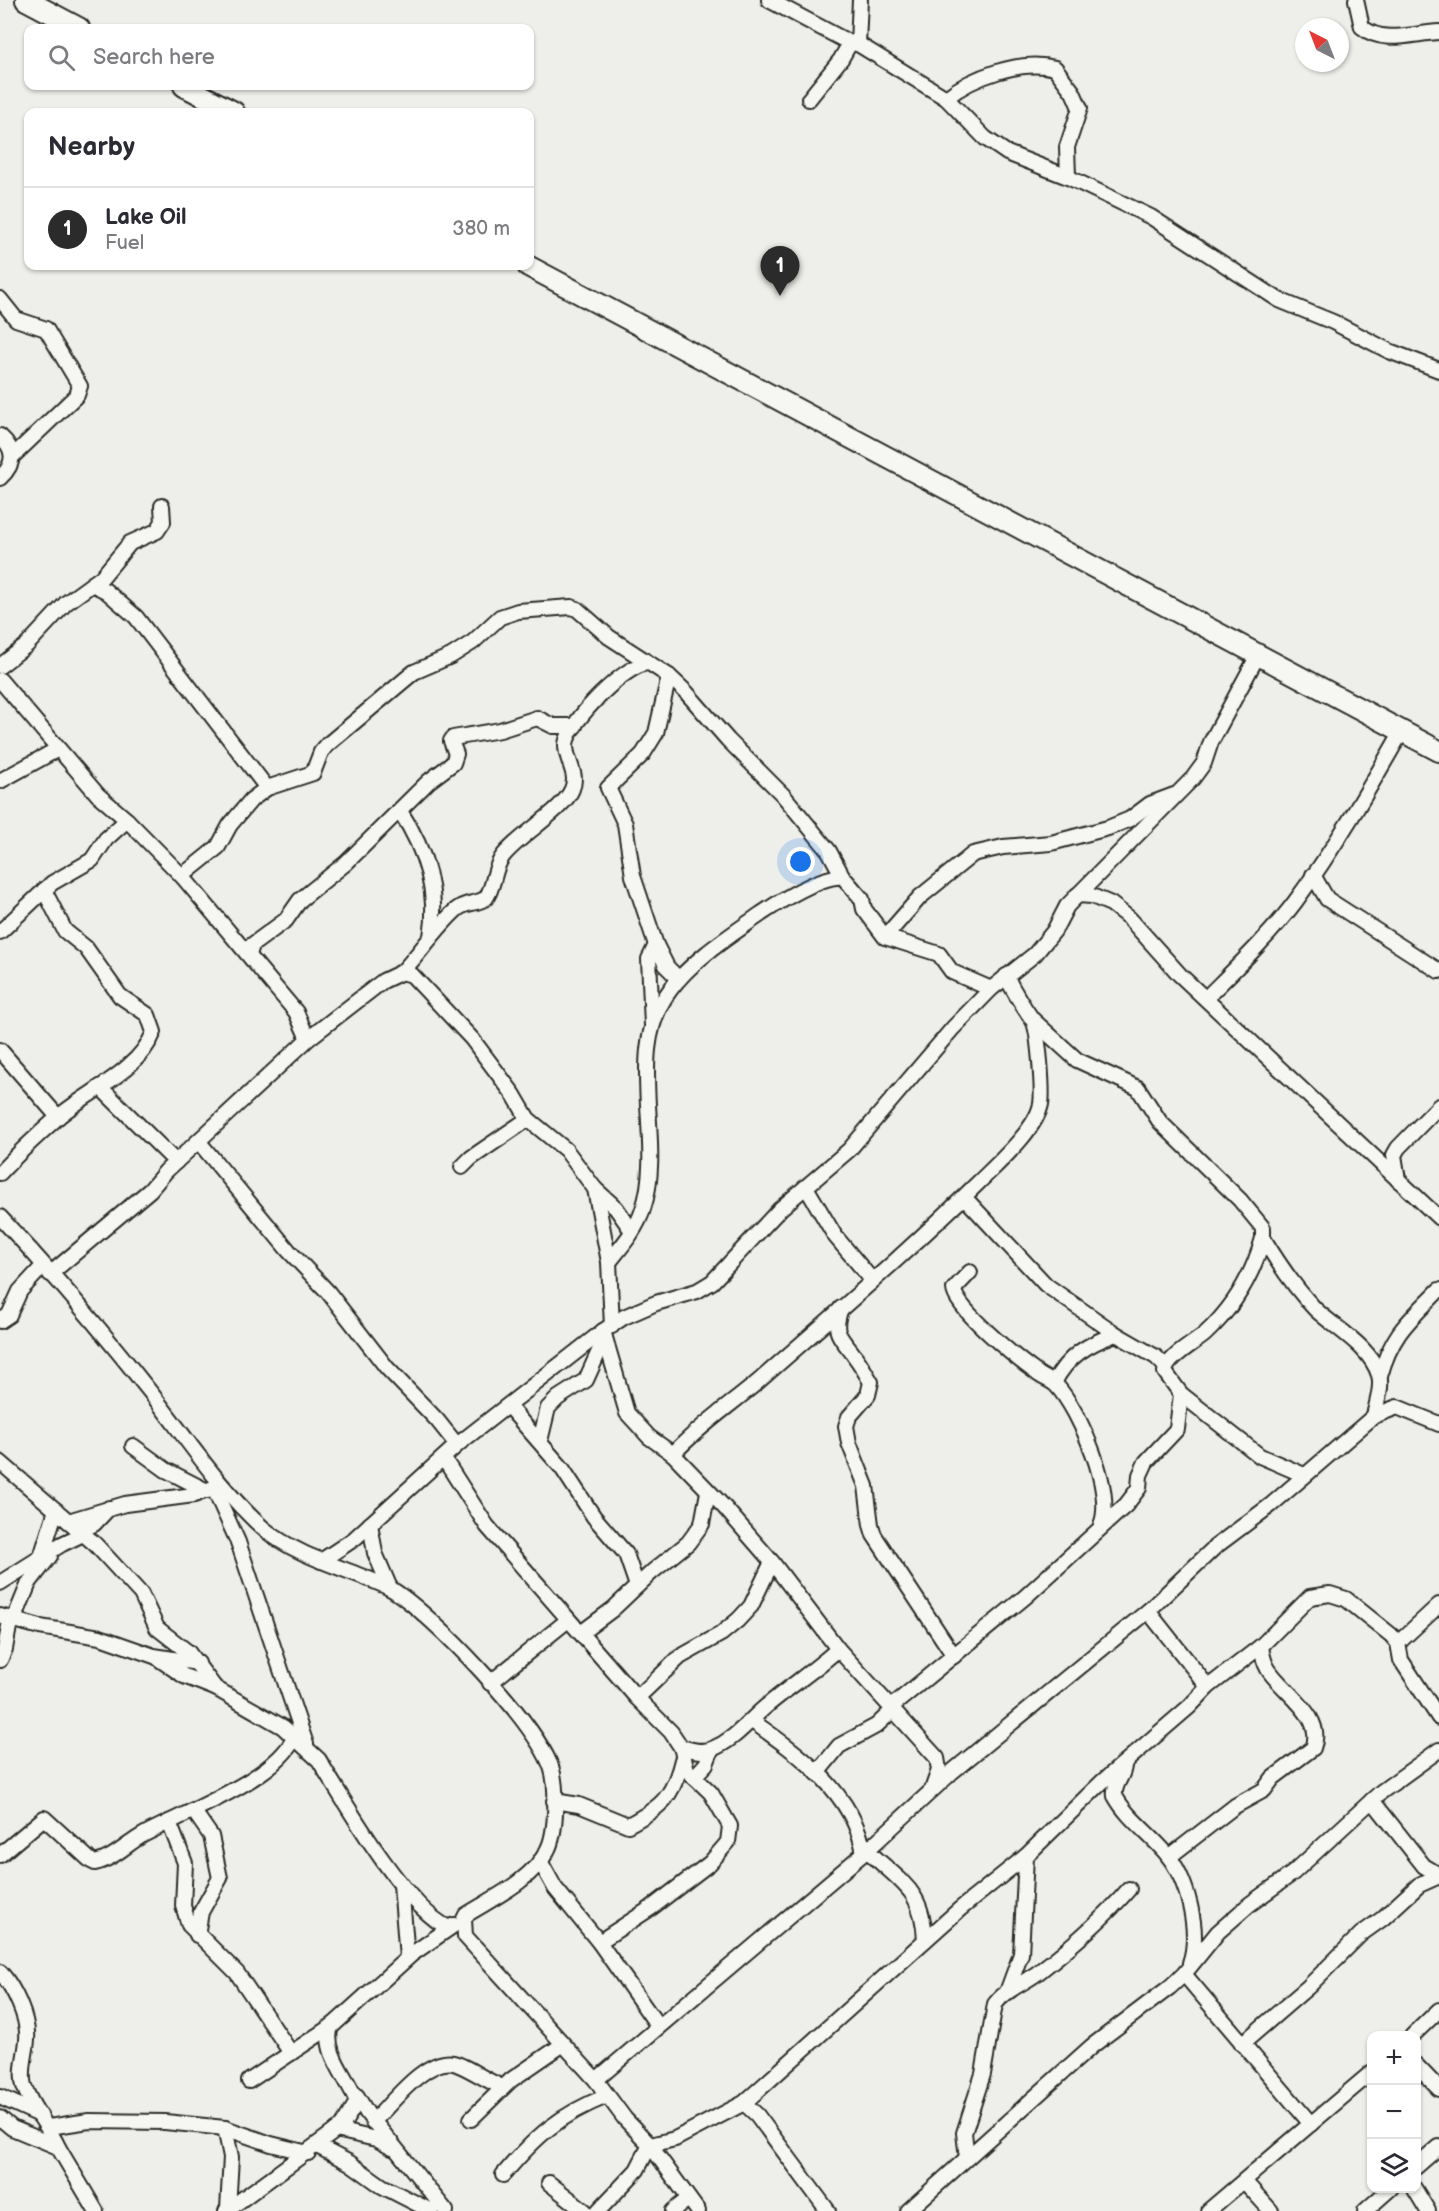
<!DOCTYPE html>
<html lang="en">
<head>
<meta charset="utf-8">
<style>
  body { margin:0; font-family:"Balsamiq Sans",sans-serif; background:#f7f7f7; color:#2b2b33 }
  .controls { position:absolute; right:18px; bottom:18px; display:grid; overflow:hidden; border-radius:12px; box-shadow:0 2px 4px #0004 }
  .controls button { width:54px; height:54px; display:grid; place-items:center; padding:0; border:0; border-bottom:2px solid #e1e1e2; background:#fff; color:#2b2b33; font:30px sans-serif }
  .compass { position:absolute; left:1295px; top:18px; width:54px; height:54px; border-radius:50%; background:#fff; box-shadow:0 2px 4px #0004; rotate:318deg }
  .you { position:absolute; left:801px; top:862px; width:21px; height:21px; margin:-15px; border:4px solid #fff; border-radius:50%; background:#1a73e8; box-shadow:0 0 0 9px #1a73e833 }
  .badge { display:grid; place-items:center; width:39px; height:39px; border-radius:50%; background:#2b2b2b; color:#fff; font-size:20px; font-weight:700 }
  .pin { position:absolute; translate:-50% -50px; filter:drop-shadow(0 2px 3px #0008) }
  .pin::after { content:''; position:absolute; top:32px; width:21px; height:18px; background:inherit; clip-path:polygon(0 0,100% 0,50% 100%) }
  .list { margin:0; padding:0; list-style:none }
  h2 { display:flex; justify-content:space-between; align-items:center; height:78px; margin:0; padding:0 24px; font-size:26px }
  h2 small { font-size:20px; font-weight:400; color:#7c7c81 }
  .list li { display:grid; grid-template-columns:39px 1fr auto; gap:18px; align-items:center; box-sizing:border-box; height:84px; padding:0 24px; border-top:2px solid #e1e1e2 }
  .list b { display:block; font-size:22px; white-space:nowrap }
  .list p { margin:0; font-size:20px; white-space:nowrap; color:#7c7c81 }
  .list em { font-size:20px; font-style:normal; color:#7c7c81 }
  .icon { flex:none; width:33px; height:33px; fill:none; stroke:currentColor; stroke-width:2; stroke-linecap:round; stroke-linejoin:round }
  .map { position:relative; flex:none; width:1439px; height:2211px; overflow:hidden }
  .search { position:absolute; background:#fff; box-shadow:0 2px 4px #0004; left:24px; top:24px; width:510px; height:66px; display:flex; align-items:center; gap:15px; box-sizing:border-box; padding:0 21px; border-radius:12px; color:#7c7c81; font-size:22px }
  .panel { position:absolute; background:#fff; box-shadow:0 2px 4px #0004; left:24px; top:108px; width:510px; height:162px; border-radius:12px }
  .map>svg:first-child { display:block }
</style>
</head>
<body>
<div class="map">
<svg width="1439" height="2211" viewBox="0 0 1439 2211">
  <rect width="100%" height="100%" fill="#eeeeea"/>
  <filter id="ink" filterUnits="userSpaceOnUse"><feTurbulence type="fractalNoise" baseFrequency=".0167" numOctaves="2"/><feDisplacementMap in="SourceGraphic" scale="12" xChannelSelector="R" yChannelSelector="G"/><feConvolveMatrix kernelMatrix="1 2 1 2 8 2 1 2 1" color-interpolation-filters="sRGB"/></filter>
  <g filter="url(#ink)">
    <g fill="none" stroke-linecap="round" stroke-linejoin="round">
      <defs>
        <g id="minor">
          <polyline points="769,0 850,43 858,44 946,98 985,138 1007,153 1068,177 1151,217 1279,300 1333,322 1389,351 1439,370"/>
          <path d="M1356 0 1362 27C1383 45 1414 33 1439 32"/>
          <polyline points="858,44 860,0"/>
          <path d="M946 98C972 77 1021 59 1055 68L1073 92 1080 108 1067 147 1068 177"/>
          <polyline points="809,99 841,59 850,43"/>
          <polyline points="0,299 16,319 46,329 80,386 77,395 13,456"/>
          <path d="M0 436C16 450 15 464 0 478"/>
          <polyline points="92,584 106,591 136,617 267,788"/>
          <polyline points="0,666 27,645 66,603 102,577 130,543 157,531 163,522 162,506"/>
          <polyline points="669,676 656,733 643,754 608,788 625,824 633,876 656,945 667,967 679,979"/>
          <polyline points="0,680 98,795 127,820 182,876 296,1012 308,1039"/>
          <polyline points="0,781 58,749"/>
          <path d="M400 811C425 849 439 891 431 937"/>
          <polyline points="1313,875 1327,899 1439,971"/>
          <polyline points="182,876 218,847 230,825 251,800 267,788 313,773 321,752 327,745 414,672 451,656 473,642 500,617 518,611 571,607 577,609 609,637 669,676 686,692 728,740 783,795 829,851 843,877"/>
          <polyline points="1077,895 1092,896 1111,904 1129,918 1180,975 1439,1218"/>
          <polyline points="0,932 52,883 92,860 106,839 127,820"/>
          <polyline points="885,937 920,897 973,854 1003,847 1051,843 1108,828 1130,819 1150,804 1174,795"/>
          <polyline points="249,955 252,945 286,920 300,900 346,863 429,781 453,763 456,754 451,741 453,738 500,730 537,718 553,726 575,726"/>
          <path d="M402 972C421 952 436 928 456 910 466 901 476 905 486 898 495 885 493 869 503 856 519 835 564 810 572 789 579 773 565 760 566 744 569 721 626 664 648 663"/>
          <path d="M1208 1000 1211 993C1240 964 1270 935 1295 902 1334 849 1369 789 1402 731"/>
          <path d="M1033 1020 1077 1060 1138 1088 1160 1122 1240 1200 1263 1228V1238C1278 1263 1295 1288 1315 1309 1336 1329 1370 1346 1379 1375 1383 1388 1376 1404 1374 1416"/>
          <polyline points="652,1025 649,959 656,945"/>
          <polyline points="0,1050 58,1117"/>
          <polyline points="100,1087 176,1162"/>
          <polyline points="199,1142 289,1251 328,1292 387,1368 437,1420 457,1445"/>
          <polyline points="462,1167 471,1158 528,1119"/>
          <path d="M0 1173C17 1154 38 1135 57 1118 88 1091 138 1072 154 1032L148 1015 120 996 86 948 65 931 44 890"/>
          <polyline points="1398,1180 1394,1155 1398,1148 1439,1106"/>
          <polyline points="806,1187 835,1236 872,1280"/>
          <polyline points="595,1189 616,1208 632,1231"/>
          <polyline points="964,1197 1046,1285 1116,1334 1156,1357 1166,1367"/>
          <path d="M0 1217C53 1273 103 1332 151 1393 187 1439 220 1490 264 1529 292 1552 328 1563 361 1576 371 1580 383 1584 393 1590 436 1618 530 1717 550 1764 558 1783 557 1833 547 1851 532 1880 493 1898 466 1915L464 1919 465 1936 596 2080 625 2119 650 2145 698 2211"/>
          <path d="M1263 1238C1253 1275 1233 1308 1205 1334 1195 1343 1166 1358 1165 1372L1181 1394 1260 1456 1304 1475"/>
          <path d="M609 1262C622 1246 637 1229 643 1209 666 1140 623 1052 670 990 693 959 730 936 761 914 779 902 823 874 843 877L862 899 864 909 885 937 939 954 952 972 991 989"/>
          <path d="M970 1272 954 1289C954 1308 1020 1361 1037 1373 1043 1378 1051 1380 1056 1385 1080 1411 1115 1492 1101 1525"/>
          <polyline points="50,1274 150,1190 166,1171 308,1039 383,981 402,972 412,975 472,1039 514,1095 528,1119 566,1150 595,1189 609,1262 612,1326"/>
          <path d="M841 1308C831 1336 842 1337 856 1358 862 1366 866 1374 871 1382L868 1395 849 1417 846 1426 849 1443 866 1486 871 1525 874 1535 954 1656"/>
          <polyline points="0,1321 9,1315 20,1291 43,1266"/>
          <polyline points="603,1331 627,1413 649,1437 673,1454 725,1508 772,1562 838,1649 937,1758 939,1770 933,1787"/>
          <path d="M1380 1376C1392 1333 1409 1321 1439 1290"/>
          <path d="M1054 1383C1067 1356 1088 1344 1116 1334"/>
          <polyline points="508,1406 562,1468 594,1517 626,1554 637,1586"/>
          <polyline points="540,1441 548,1408 558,1398 586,1380 605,1338"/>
          <polyline points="133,1446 166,1470 207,1491"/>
          <path d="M673 1454C700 1425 731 1405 760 1380 834 1315 909 1251 979 1182 997 1164 1036 1130 1041 1104 1043 1092 1039 1028 1032 1019 1022 1005 1014 992 1006 976"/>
          <polyline points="444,1459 487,1526 637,1698 671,1732 681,1747 687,1770 711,1793 730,1826 728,1842 710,1863 651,1908 599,1942"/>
          <path d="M0 1462 95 1544 141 1594 157 1628 188 1652 215 1688 283 1727 319 1760C345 1803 406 1909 449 1928"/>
          <polyline points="214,1489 238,1542 306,1744"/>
          <polyline points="68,1521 125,1504 194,1495 221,1485"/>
          <polyline points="370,1524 375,1553 390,1588"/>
          <polyline points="80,1531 94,1524 109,1508"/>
          <polyline points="41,1557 56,1510"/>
          <polyline points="321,1561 354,1539 457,1445 603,1331 624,1317 656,1303 697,1291 712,1282 780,1209 849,1150 953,1028 991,989 1035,954 1054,931 1067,906 1193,778 1204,763 1211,742 1258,655"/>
          <polyline points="0,1583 62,1544 83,1534"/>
          <polyline points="1148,1611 1208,1687"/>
          <polyline points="0,1616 40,1627 100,1637 154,1656 198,1663"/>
          <polyline points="13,1622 29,1583 50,1556"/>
          <polyline points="581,1633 613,1609 652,1572 688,1543 702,1524 708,1492"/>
          <polyline points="1398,1643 1439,1605"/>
          <polyline points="159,1659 184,1676 215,1688"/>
          <polyline points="0,1660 5,1649 10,1621"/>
          <polyline points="490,1683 568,1620"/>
          <polyline points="637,1698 680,1657 721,1634 738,1620 751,1606 772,1562"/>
          <polyline points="891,1707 1025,1597 1126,1505 1139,1488 1140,1475 1146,1462 1177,1429 1181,1394"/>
          <path d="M752 1721C799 1754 854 1793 864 1853"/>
          <path d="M681 1747C691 1750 702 1753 712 1749 734 1740 746 1724 763 1709 787 1688 814 1671 838 1649"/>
          <path d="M1124 1765C1124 1777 1113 1784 1115 1796 1127 1818 1149 1833 1165 1852 1187 1877 1201 1931 1190 1963"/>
          <polyline points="817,1773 839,1746 876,1726 894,1709"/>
          <polyline points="694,1777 706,1764 712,1749"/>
          <polyline points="1372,1800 1424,1866 1439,1875"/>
          <path d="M554 1801 579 1805 628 1825C662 1807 673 1797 682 1760"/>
          <polyline points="193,1810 211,1836 220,1878 201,1912 197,1935"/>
          <polyline points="169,1822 185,1863 183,1906 189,1925 237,1973 291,2053"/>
          <path d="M867 1850C901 1883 923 1889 925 1940"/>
          <path d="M0 1855 44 1818 91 1861 95 1863C113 1859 127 1844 143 1835 183 1813 277 1779 295 1736"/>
          <path d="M1169 1857 1235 1806 1264 1790 1273 1778 1313 1748C1326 1716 1282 1692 1268 1669 1264 1662 1262 1654 1261 1646"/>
          <polyline points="540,1861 555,1888 599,1942 658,2026"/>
          <polyline points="401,1884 407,1958"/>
          <path d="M0 1972C14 1987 29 2019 27 2040 26 2055 20 2071 24 2086 31 2108 49 2126 58 2147"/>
          <polyline points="1184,1974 1311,2124"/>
          <polyline points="1007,1992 1021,1954 1026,1856"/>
          <polyline points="1412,2036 1439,2010"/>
          <polyline points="1242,2044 1308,1987 1361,1934 1382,1919 1419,1885 1439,1876"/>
          <polyline points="1416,2065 1439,2089"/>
          <polyline points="596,2080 864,1853 953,1771 1148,1611 1215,1547 1271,1505 1374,1416 1397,1407 1439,1424"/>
          <polyline points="249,2081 333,2025"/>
          <polyline points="357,2096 367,2113 446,2211"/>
          <polyline points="0,2097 40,2115"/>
          <polyline points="744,2103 757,2115 828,2211"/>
          <polyline points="0,2118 12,2128 58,2147 96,2211"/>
          <polyline points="471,2119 511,2080 562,2045"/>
          <path d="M373 2122C391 2104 429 2053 457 2064 473 2070 486 2081 503 2087"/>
          <polyline points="49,2127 89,2121 165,2122 225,2128 271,2144 308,2153"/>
          <polyline points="225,2128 231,2157 228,2209"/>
          <polyline points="336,2130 376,2139 392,2148"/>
          <polyline points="650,2145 675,2139 744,2103 960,1909 1026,1856 1103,1781 1189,1707 1208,1687 1261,1646 1310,1597 1330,1594 1346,1599 1391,1635 1398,1643 1401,1660 1439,1718"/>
          <polyline points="317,2146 350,2163 382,2186 431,2211"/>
          <path d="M967 2158 964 2133 983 2074 995 2004C1006 1989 1025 1983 1040 1971 1068 1949 1105 1917 1129 1889"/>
          <polyline points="1416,2167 1439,2147"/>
          <path d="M503 2175C536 2136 559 2115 607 2096"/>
          <polyline points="1245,2182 1271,2211"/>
          <polyline points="549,2183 585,2211"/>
          <polyline points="1414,2188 1428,2211"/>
          <path d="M226 2211 342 2126 357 2102C349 2079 322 2052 331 2027L412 1954 454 1925"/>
          <polyline points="598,2211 637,2170 650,2145"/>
          <polyline points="673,2211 688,2199"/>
          <polyline points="908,2211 1092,2046 1170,1987 1184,1974 1218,1932 1250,1904 1293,1873 1381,1792 1439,1750"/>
          <polyline points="1208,2211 1372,2072"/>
          <polyline points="1365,2211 1391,2188"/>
        </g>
        <g id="highway">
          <polyline points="26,0 79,28"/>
          <polyline points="184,86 234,112"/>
          <polyline points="528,266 1439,751"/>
        </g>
      </defs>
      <use href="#minor" stroke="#2b2b2b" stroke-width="18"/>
      <use href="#highway" stroke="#2b2b2b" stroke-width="24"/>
      <use href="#minor" stroke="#f6f6f2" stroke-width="14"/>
      <use href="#highway" stroke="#f6f6f2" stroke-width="20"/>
    </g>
  </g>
</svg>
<div class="controls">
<button>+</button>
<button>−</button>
<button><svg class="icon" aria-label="layers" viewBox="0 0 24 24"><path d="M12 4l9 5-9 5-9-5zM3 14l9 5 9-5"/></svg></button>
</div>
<svg class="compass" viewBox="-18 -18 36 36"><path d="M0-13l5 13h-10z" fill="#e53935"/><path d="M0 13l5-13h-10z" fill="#7c7c81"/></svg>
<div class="you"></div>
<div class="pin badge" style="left:780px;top:296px">1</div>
<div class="search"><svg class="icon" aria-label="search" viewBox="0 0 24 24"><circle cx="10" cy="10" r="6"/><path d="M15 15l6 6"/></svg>Search here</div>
<section class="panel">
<h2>Nearby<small></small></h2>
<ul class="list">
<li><span class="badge">1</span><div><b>Lake Oil</b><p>Fuel</p></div><em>380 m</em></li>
</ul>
</section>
</div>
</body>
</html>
